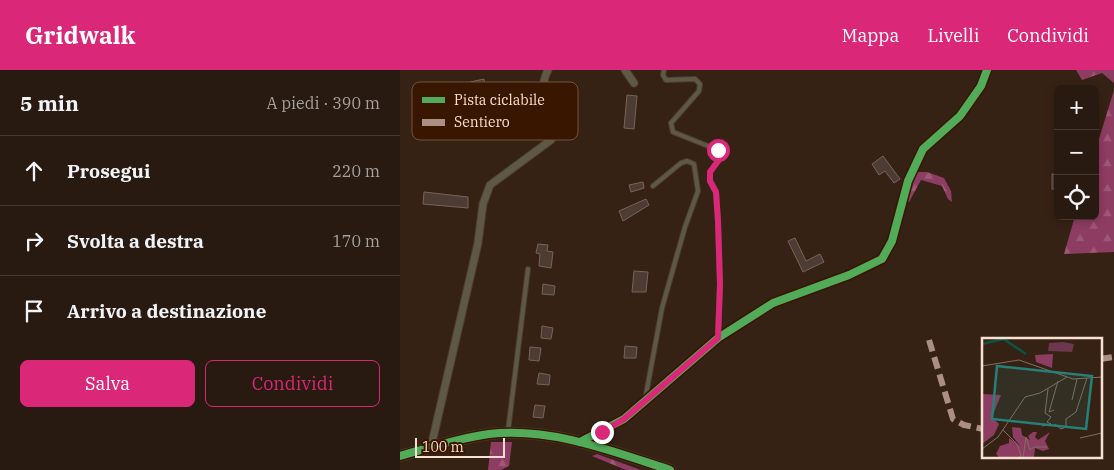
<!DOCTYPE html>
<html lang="it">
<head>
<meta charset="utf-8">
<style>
  body { margin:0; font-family:"IBM Plex Serif",serif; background:#302319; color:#f1f3f6 }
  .controls { position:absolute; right:15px; top:15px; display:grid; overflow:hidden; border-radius:8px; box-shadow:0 2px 8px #0003 }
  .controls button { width:45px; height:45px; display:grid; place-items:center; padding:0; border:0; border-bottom:1px solid #443830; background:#281a10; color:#f1f3f6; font:25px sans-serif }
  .scale { position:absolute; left:15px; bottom:12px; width:90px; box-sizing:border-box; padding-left:5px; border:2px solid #f7dfd1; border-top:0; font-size:14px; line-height:18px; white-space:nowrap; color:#f7dfd1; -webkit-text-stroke:4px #381600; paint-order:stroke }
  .stop { position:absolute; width:15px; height:15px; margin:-11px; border:4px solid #db2777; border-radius:50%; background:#fff }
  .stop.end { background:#db2777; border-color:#fff; box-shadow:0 1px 5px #0008 }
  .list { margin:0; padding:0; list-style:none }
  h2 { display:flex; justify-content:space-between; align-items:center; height:65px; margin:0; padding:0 20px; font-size:21px }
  h2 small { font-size:16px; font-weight:400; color:#a5a19f }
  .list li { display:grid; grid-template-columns:32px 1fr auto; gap:15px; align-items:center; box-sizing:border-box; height:70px; padding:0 20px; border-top:1px solid #443830 }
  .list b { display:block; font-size:19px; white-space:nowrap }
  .list em { font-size:16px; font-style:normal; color:#a5a19f }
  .actions { display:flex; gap:10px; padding:15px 20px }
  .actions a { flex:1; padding:11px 0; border:1px solid #db2777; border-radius:8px; text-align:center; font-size:18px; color:#db2777 }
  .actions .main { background:#db2777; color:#fff }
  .icon { flex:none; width:28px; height:28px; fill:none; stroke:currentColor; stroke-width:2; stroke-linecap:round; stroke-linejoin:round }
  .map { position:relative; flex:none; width:714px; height:400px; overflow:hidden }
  header { display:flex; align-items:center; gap:30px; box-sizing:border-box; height:70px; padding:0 25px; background:#db2777; color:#fff }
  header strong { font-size:24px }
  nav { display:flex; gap:28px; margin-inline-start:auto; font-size:18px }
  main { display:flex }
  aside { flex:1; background:#281a10 }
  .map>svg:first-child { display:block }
</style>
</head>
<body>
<header>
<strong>Gridwalk</strong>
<nav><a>Mappa</a><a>Livelli</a><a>Condividi</a></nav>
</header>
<main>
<aside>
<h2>5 min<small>A piedi · 390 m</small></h2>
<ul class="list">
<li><svg class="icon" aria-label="ahead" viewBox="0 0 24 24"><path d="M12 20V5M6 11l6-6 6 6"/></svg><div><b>Prosegui</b></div><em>220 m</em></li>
<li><svg class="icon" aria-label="right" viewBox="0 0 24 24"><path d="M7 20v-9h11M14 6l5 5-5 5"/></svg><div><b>Svolta a destra</b></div><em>170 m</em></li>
<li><svg class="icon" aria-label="arrive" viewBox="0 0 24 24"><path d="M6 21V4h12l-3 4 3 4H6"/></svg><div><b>Arrivo a destinazione</b></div></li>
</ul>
<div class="actions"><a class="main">Salva</a><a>Condividi</a></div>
</aside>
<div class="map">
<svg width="714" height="400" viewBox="0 0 714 400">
  <defs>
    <pattern id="forest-firs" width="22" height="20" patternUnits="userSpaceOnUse" patternTransform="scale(1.25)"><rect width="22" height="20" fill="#8d3c62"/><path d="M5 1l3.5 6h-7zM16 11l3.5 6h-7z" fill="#9e5877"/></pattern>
  </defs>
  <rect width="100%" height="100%" fill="#362215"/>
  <g fill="url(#forest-firs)">
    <polygon points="676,0 714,0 714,13 702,3 682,10"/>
    <polygon points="714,20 714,182 664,184 675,146 695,146 695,82"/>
    <polygon points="517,102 527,102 544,108 551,121 552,132 548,129 542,116 521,110 509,132 506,131"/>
    <polygon points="91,372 112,372 109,396 101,400 88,400"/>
    <polygon points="197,384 241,400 226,400 192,386"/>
  </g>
  <g fill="#4d3c34" stroke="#76635b">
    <polygon points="84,9 85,15 71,18 70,12"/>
    <polygon points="227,25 237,26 234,59 224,58"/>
    <polygon points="483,86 500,109 494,113 485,101 479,105 472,94"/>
    <rect x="652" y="104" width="6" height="15"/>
    <polygon points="243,112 244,118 231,122 229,115"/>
    <polygon points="24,122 68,127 68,138 23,134"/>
    <polygon points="246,129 249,135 223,151 219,141"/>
    <polygon points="395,168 406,191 420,184 424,192 403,202 388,171"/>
    <polygon points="138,174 148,175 147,181 153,182 151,198 139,196 140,184 136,183"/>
    <polygon points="234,201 248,202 246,222 232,222"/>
    <polygon points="143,214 155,216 154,225 142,224"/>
    <polygon points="142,256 153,258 151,269 141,268"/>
    <polygon points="225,276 237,277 236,288 224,288"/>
    <polygon points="130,277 141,278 139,291 129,290"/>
    <polygon points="139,303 150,305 149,315 137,314"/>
    <polygon points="135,335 145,336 143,348 133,347"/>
  </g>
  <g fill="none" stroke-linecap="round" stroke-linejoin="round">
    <defs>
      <g id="lane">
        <polyline points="264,0 263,5 266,10 295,9 300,14 299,21 271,53 273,62 318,80 321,87 310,102 310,111 316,122 318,151 320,214 318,268"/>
        <polyline points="245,330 262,238 285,157 298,121 294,94 287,91 281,93 253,116"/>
        <polyline points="108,361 128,199"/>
      </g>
      <g id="street">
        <polyline points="225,0 234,13"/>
        <polyline points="180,372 224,349 318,268 373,233 449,205 482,189 492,171 508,111 523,79 560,46 581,16 587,0"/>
        <path d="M31 377 78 173 83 134 90 115 151 70 156 59C148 39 137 21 148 0"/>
      </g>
      <path id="secondary" d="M0 386C29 378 59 368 89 364 151 357 212 381 270 400"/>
    </defs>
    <use href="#lane" stroke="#4e3d32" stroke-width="6"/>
    <use href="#street" stroke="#4e3d32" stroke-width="9"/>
    <use href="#secondary" stroke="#4e3d32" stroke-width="12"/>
    <use href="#lane" stroke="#5d5945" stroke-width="4"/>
    <use href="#street" stroke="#5d5945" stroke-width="7"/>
    <use href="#secondary" stroke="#615c41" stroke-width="10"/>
    <g stroke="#ac8f84" stroke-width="6" stroke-dasharray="12 6" stroke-linecap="butt">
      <polyline points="529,270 553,349 564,355 583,359"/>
      <polyline points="700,289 714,287"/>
    </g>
    <defs>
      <g id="cycleway">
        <polyline points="180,372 224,349 318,268 373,233 449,205 482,189 492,171 508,111 523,79 560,46 581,16 587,0"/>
        <path d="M0 386C29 378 59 368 89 364 151 357 212 381 270 400"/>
      </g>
    </defs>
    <use href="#cycleway" stroke="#381600" stroke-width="11"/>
    <use href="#cycleway" stroke="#51ab58" stroke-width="8"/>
  </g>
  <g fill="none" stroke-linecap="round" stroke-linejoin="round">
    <polyline stroke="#db2777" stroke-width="6" points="202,362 224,349 318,268 320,214 318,151 316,122 310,111 310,102 321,87 318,80"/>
  </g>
  <g transform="translate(582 268)">
    <rect width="120" height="120" fill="#362215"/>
    <path d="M81 4 92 6 90 14 66 13 67 5Z" fill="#6c364c"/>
    <path d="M71 16 70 30 54 24 53 17ZM0 56 19 57 10 79 17 86 12 97 0 106ZM30 89 39 90 40 97 48 102 46 98 51 94H55L53 99 56 102 68 94 63 103 67 111 61 113 53 110 52 120H18L14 116 18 108 27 105V100L38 108 31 99Z" fill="#8d3c62"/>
    <path fill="none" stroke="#085542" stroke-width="2.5" d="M23 2 44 16M0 6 26 0"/>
    <path fill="none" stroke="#836e60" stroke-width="1" d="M0 28 37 22 91 41 120 39M90 62 95 41M72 72 67 74 76 43M73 86 79 91 84 89V81L94 74 105 40M60 88 69 86 65 84 69 79 63 75 66 51M21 92 35 106 39 118 35 120M98 100 120 95M0 111 16 99 43 59 58 55 85 39M41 120 44 99 48 112 52 109H65"/>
    <path fill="#268078" fill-opacity="0.15" stroke="#268078" stroke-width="2.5" d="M15 28 110 38 104 91 10 81Z"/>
    <rect width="120" height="120" fill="none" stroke="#f7dfd1" stroke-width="2.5"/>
  </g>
  <rect x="12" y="12" width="166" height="58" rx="8" fill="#381600" stroke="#71523f" stroke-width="1"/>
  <rect x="22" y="27" width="23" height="6" fill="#51ab58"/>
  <rect x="22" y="49" width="23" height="7" fill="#ac8f84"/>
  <g font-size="14" fill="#f7dfd1">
    <text x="54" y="35">Pista ciclabile</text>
    <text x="54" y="57">Sentiero</text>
  </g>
</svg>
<div class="controls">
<button>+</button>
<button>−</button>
<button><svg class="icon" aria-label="locate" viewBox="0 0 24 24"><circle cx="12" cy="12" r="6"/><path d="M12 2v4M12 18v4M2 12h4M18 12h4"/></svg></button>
</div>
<div class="scale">100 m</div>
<div class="stop" style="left:318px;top:80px"></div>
<div class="stop end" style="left:202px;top:362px"></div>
</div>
</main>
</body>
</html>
